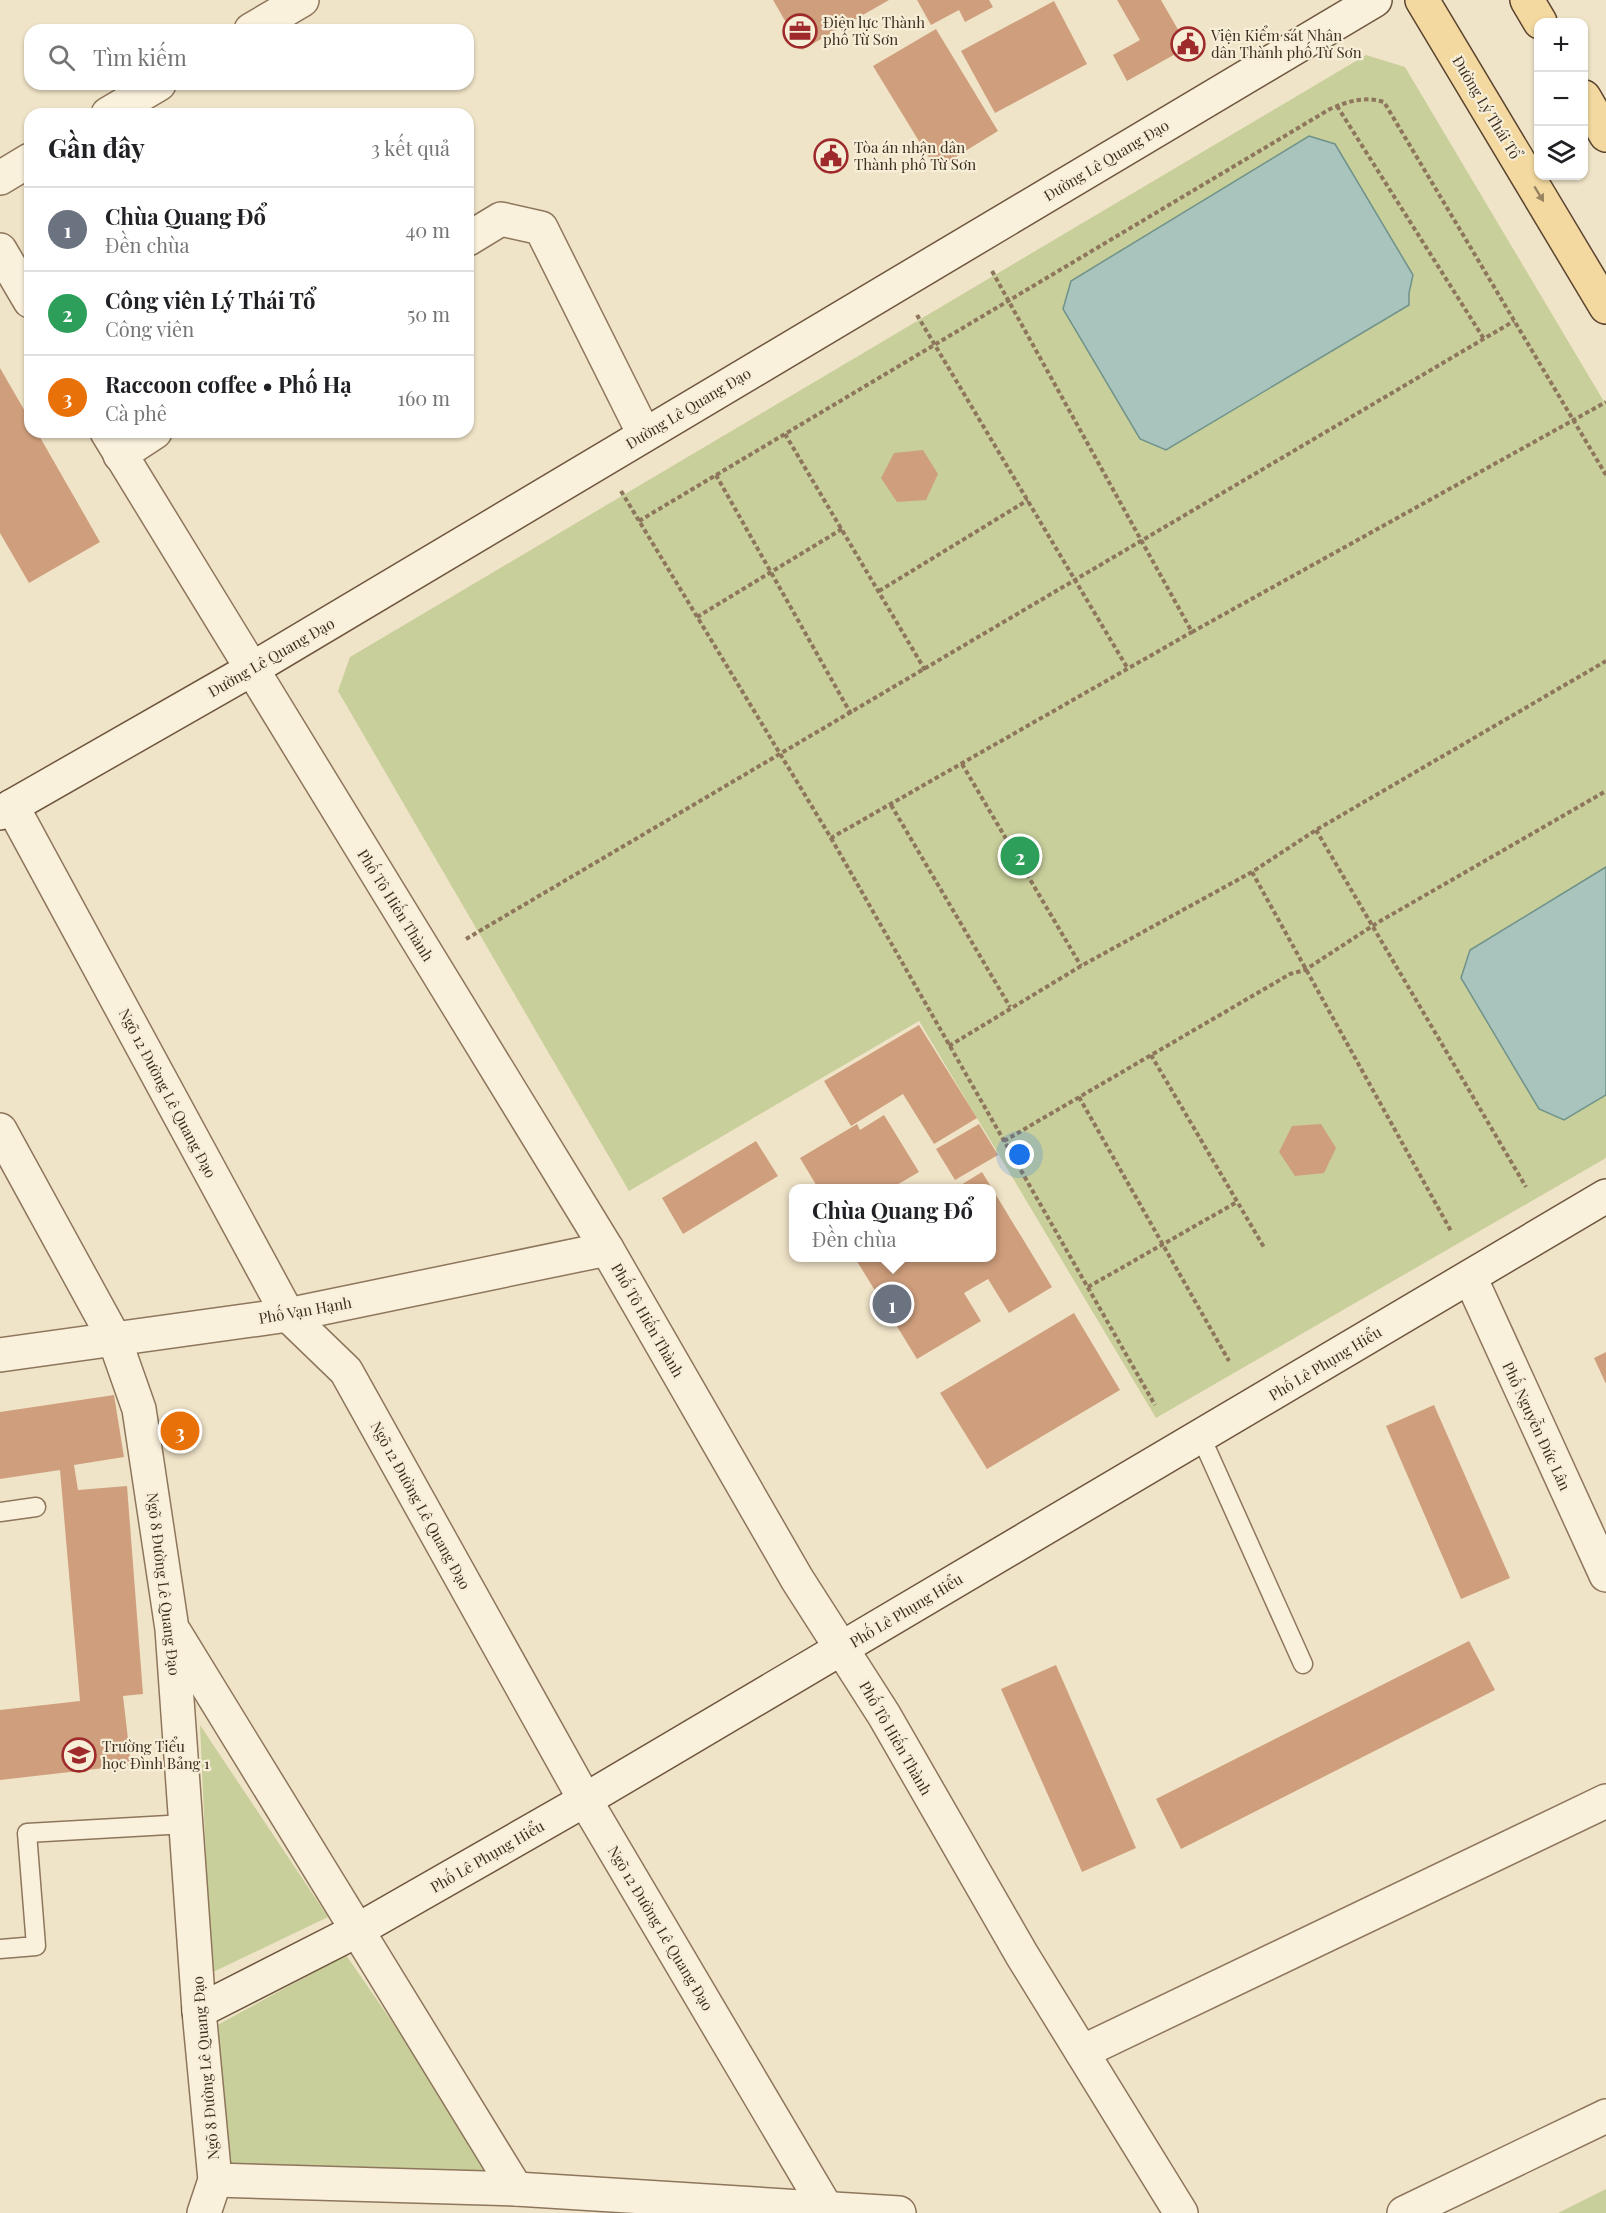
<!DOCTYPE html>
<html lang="vi">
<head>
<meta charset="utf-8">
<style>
  body { margin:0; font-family:"Playfair Display",serif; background:#f6f6f6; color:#202124 }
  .controls { position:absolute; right:18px; top:18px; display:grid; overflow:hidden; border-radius:12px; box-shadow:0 2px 4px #0004 }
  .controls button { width:54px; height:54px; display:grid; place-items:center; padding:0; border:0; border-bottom:2px solid #e0e0e0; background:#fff; color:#202124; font:30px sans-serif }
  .you { position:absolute; left:1020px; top:1155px; width:21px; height:21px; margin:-15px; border:4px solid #fff; border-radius:50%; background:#1a73e8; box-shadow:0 0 0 9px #1a73e833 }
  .badge { display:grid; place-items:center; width:39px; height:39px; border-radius:50%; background:#9e2a2b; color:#fff; font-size:20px; font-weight:700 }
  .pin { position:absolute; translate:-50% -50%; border:3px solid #fff; box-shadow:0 2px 6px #0006 }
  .popup { position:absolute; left:789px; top:1184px; width:207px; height:78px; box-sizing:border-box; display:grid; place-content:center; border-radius:12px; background:#fff; filter:drop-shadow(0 2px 4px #0005); font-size:20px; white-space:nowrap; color:#757577 }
  .popup b { font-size:22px; color:#202124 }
  .popup::after { content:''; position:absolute; left:50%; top:100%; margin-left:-12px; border:12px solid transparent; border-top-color:#fff }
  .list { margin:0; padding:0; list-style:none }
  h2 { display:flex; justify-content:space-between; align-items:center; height:78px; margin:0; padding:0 24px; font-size:26px }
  h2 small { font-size:20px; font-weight:400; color:#757577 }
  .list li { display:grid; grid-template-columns:39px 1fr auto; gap:18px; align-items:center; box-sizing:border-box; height:84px; padding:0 24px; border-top:2px solid #e0e0e0 }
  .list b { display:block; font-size:22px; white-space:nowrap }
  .list p { margin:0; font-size:20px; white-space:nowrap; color:#757577 }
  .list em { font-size:20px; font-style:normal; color:#757577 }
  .icon { flex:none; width:33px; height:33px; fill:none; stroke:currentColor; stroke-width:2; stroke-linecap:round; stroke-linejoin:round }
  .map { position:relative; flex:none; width:1606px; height:2213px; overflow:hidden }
  .search { position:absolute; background:#fff; box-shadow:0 2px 4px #0004; left:24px; top:24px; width:450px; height:66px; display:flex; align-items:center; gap:15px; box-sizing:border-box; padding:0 21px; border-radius:18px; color:#757577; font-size:22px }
  .panel { position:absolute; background:#fff; box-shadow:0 2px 4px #0004; left:24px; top:108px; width:450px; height:330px; border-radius:18px }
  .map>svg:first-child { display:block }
</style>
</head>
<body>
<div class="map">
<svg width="1606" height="2213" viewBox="0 0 1606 2213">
  <rect width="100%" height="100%" fill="#f0e4c8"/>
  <g fill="#c9cf9b">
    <polygon points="1366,55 1405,67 1606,405 1606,1158 1156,1418 919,1021 629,1191 338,691 350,657"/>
    <polygon points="200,1725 328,1917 211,1973"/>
    <polygon points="346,1955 502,2181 223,2172 210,2029"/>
    <polygon points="1606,2189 1606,2213 1558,2213"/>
  </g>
  <g fill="#a9c4bc" stroke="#6f938a" stroke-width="1.5">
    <polygon points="1309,136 1335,144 1413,275 1409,293 1409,305 1166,450 1140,439 1063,309 1071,281"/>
    <polygon points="1606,867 1606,1095 1564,1120 1539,1109 1461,978 1470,950"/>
  </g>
  <g fill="#cf9f7d">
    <polygon points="773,0 889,0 802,50"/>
    <polygon points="917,0 989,0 993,7 965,22 959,10 931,25"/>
    <polygon points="1117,0 1161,0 1188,47 1127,81 1113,55 1140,40"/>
    <polygon points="1054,1 1087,64 995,113 961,51"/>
    <polygon points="936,29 998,131 936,169 873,66"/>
    <polygon points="0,368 30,420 30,432 37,432 100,542 29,583 0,533"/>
    <polygon points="923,450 938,474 926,500 897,502 881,478 894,453"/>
    <polygon points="919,1025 977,1118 934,1144 903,1094 851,1126 824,1081"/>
    <polygon points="884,1115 919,1172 895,1186 896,1188 818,1188 800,1158 857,1124 860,1130"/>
    <polygon points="979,1124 998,1155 955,1180 936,1149"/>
    <polygon points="1321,1124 1336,1148 1324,1173 1295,1176 1279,1152 1292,1126"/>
    <polygon points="756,1141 778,1176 683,1234 662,1198"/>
    <polygon points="982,1172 1052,1287 1009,1313 988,1279 964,1293 981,1321 917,1359 855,1258 991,1258 991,1188 956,1188"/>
    <polygon points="1074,1313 1120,1390 987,1469 940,1393"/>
    <polygon points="1606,1352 1606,1384 1594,1358"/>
    <polygon points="114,1395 124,1457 74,1465 78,1490 127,1486 143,1694 123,1696 131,1765 0,1780 0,1710 80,1701 60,1470 0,1479 0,1412"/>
    <polygon points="1434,1405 1510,1578 1461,1599 1386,1426"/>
    <polygon points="1469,1641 1495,1690 1181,1849 1156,1799"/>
    <polygon points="1056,1665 1136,1848 1082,1872 1001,1689"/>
  </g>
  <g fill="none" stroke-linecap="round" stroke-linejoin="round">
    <defs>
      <g id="service">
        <polyline points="1201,1437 1303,1664"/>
        <polyline points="0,1512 36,1507"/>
        <polyline points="0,1949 36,1946 27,1833 186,1824"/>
      </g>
      <g id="minor">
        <polyline points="251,30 302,0"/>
        <polyline points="108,114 159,84"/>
        <polyline points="0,178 30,160"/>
        <polyline points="468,239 501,219 541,228 644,434"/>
        <polyline points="120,455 155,432"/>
        <polyline points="12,806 288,1315 346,1371 585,1800 829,2213"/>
        <polyline points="0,1130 114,1338 139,1409 172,1629 199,2011 215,2180 204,2213"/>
        <polyline points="1470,1277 1606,1575"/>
        <polyline points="0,1355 288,1315 607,1249"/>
        <polyline points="175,1633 516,2189"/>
        <polyline points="1082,2052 1606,1801"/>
        <polyline points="215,2180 516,2189 899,2213"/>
        <polyline points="1404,2213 1606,2116"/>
      </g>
      <g id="tertiary">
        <polyline points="0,250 30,301"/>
        <polyline points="107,432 607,1249 797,1579 884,1715 1022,1955 1181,2213"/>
      </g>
      <g id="secondary">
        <polyline points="0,813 252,669 1375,0"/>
        <polyline points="199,2011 356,1931 585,1800 1606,1196"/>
      </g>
      <g id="primary">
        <polyline points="1422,0 1606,307"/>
        <polyline points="1527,0 1540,22"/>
        <polyline points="1584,97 1606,135"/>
      </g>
    </defs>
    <use href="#service" stroke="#8d765c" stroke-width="21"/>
    <use href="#minor" stroke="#8d765c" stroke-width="36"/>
    <use href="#tertiary" stroke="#8d765c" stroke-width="36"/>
    <use href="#secondary" stroke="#6f573f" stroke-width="36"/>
    <use href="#primary" stroke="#5b4430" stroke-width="36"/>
    <g stroke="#8d765c" stroke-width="4" stroke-dasharray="4.5 3" stroke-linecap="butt">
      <polyline points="1337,106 1484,339"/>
      <polyline points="992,271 1192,632 1606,402"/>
      <polyline points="917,315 1128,669"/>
      <polyline points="785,434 925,670"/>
      <polyline points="716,475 851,714"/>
      <polyline points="621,491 831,838 1192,632"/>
      <path d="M639 521 1330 109C1349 101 1364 96 1384 102L1606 475"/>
      <polyline points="879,591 1028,500"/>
      <polyline points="697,617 842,529"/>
      <polyline points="962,764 1081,966"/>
      <polyline points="891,805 1010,1007"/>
      <polyline points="1316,830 1526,1187"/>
      <polyline points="831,838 1155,1405"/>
      <polyline points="1252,872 1451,1231"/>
      <polyline points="466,939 1514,321"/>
      <polyline points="949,1046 1081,966 1252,872 1316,830 1606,661"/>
      <polyline points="1151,1055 1265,1249"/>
      <polyline points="1079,1097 1229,1361"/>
      <polyline points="1004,1141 1290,974 1305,970 1377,923 1606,791"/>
      <polyline points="1088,1287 1237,1202"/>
    </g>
    <use href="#service" stroke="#faf1dc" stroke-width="18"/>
    <use href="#minor" stroke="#faf1dc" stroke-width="33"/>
    <use href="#tertiary" stroke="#faf1dc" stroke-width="33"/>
    <use href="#secondary" stroke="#faf1dc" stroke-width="33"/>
    <use href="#primary" stroke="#f3d9a0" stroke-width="33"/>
  </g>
  <defs><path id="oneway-solid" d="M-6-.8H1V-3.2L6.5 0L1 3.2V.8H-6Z" transform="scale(1.5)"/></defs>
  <use fill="#988460" href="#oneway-solid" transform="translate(1539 194) rotate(59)"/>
  <defs>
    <symbol id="office-ring" viewBox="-11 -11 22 22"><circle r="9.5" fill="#f7eed8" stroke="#9e2a2b" stroke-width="1.5"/><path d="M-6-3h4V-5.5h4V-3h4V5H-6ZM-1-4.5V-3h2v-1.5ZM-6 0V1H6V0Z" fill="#9e2a2b"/></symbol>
    <symbol id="civic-ring" viewBox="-11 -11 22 22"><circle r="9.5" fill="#f7eed8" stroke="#9e2a2b" stroke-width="1.5"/><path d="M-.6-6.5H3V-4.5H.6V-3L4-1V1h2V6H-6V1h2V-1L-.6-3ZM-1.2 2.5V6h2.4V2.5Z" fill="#9e2a2b"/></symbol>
    <symbol id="school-ring" viewBox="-11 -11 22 22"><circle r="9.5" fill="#f7eed8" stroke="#9e2a2b" stroke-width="1.5"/><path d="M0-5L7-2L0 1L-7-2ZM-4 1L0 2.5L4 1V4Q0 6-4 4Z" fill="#9e2a2b"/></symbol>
  </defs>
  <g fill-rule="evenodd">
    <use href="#office-ring" x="781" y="12" width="38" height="38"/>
    <use href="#civic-ring" x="1169" y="25" width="38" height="38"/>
    <use href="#civic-ring" x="812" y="137" width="38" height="38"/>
    <use href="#school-ring" x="60" y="1736" width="38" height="38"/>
  </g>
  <g text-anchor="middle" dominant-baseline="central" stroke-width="4.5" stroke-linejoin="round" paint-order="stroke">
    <g font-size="15" fill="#3d2e20" stroke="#f7eed8" text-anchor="start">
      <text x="823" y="22">Điện lực Thành<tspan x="823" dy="17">phố Từ Sơn</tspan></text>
      <text x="1211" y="35">Viện Kiểm sát Nhân<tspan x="1211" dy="17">dân Thành phố Từ Sơn</tspan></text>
      <text x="854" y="147">Tòa án nhân dân<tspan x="854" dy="17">Thành phố Từ Sơn</tspan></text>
      <text x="102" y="1746">Trường Tiểu<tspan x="102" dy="17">học Đình Bảng 1</tspan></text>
    </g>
    <g font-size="15" fill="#3d2e20" stroke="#f7eed8">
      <text transform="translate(1487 107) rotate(59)">Đường Lý Thái Tổ</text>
      <text transform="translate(1106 160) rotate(-31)">Đường Lê Quang Đạo</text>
      <text transform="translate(688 408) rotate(-31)">Đường Lê Quang Đạo</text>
      <text transform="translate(271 657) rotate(-30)">Đường Lê Quang Đạo</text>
      <text transform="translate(396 905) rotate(58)">Phố Tô Hiến Thành</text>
      <text transform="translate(168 1093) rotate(62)">Ngõ 12 Đường Lê Quang Đạo</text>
      <text transform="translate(305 1310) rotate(-10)">Phố Vạn Hạnh</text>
      <text transform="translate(648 1320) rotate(60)">Phố Tô Hiến Thành</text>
      <text transform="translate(1325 1363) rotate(-31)">Phố Lê Phụng Hiểu</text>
      <text transform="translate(1537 1426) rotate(65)">Phố Nguyễn Đức Lân</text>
      <text transform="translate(421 1505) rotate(61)">Ngõ 12 Đường Lê Quang Đạo</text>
      <text transform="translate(164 1584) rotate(83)">Ngõ 8 Đường Lê Quang Đạo</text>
      <text transform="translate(906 1610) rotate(-31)">Phố Lê Phụng Hiểu</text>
      <text transform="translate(896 1738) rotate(60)">Phố Tô Hiến Thành</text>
      <text transform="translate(487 1856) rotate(-30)">Phố Lê Phụng Hiểu</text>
      <text transform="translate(661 1928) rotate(59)">Ngõ 12 Đường Lê Quang Đạo</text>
      <text transform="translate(205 2068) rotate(-95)">Ngõ 8 Đường Lê Quang Đạo</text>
    </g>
  </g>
</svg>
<div class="controls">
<button>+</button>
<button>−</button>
<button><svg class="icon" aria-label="layers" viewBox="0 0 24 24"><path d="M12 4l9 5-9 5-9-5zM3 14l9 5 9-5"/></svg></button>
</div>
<div class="you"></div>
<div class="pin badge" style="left:892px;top:1304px;background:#6b7280">1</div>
<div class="popup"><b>Chùa Quang Đổ</b>Đền chùa</div>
<div class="pin badge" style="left:1020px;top:856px;background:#2e9e5b">2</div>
<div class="pin badge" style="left:180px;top:1431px;background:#e8710a">3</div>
<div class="search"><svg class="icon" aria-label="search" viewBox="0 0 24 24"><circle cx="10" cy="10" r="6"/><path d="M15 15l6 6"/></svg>Tìm kiếm</div>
<section class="panel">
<h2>Gần đây<small>3 kết quả</small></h2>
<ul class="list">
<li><span class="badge" style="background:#6b7280">1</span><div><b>Chùa Quang Đổ</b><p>Đền chùa</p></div><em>40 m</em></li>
<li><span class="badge" style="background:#2e9e5b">2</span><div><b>Công viên Lý Thái Tổ</b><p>Công viên</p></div><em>50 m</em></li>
<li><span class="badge" style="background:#e8710a">3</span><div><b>Raccoon coffee • Phố Hạ</b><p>Cà phê</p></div><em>160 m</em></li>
</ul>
</section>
</div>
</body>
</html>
